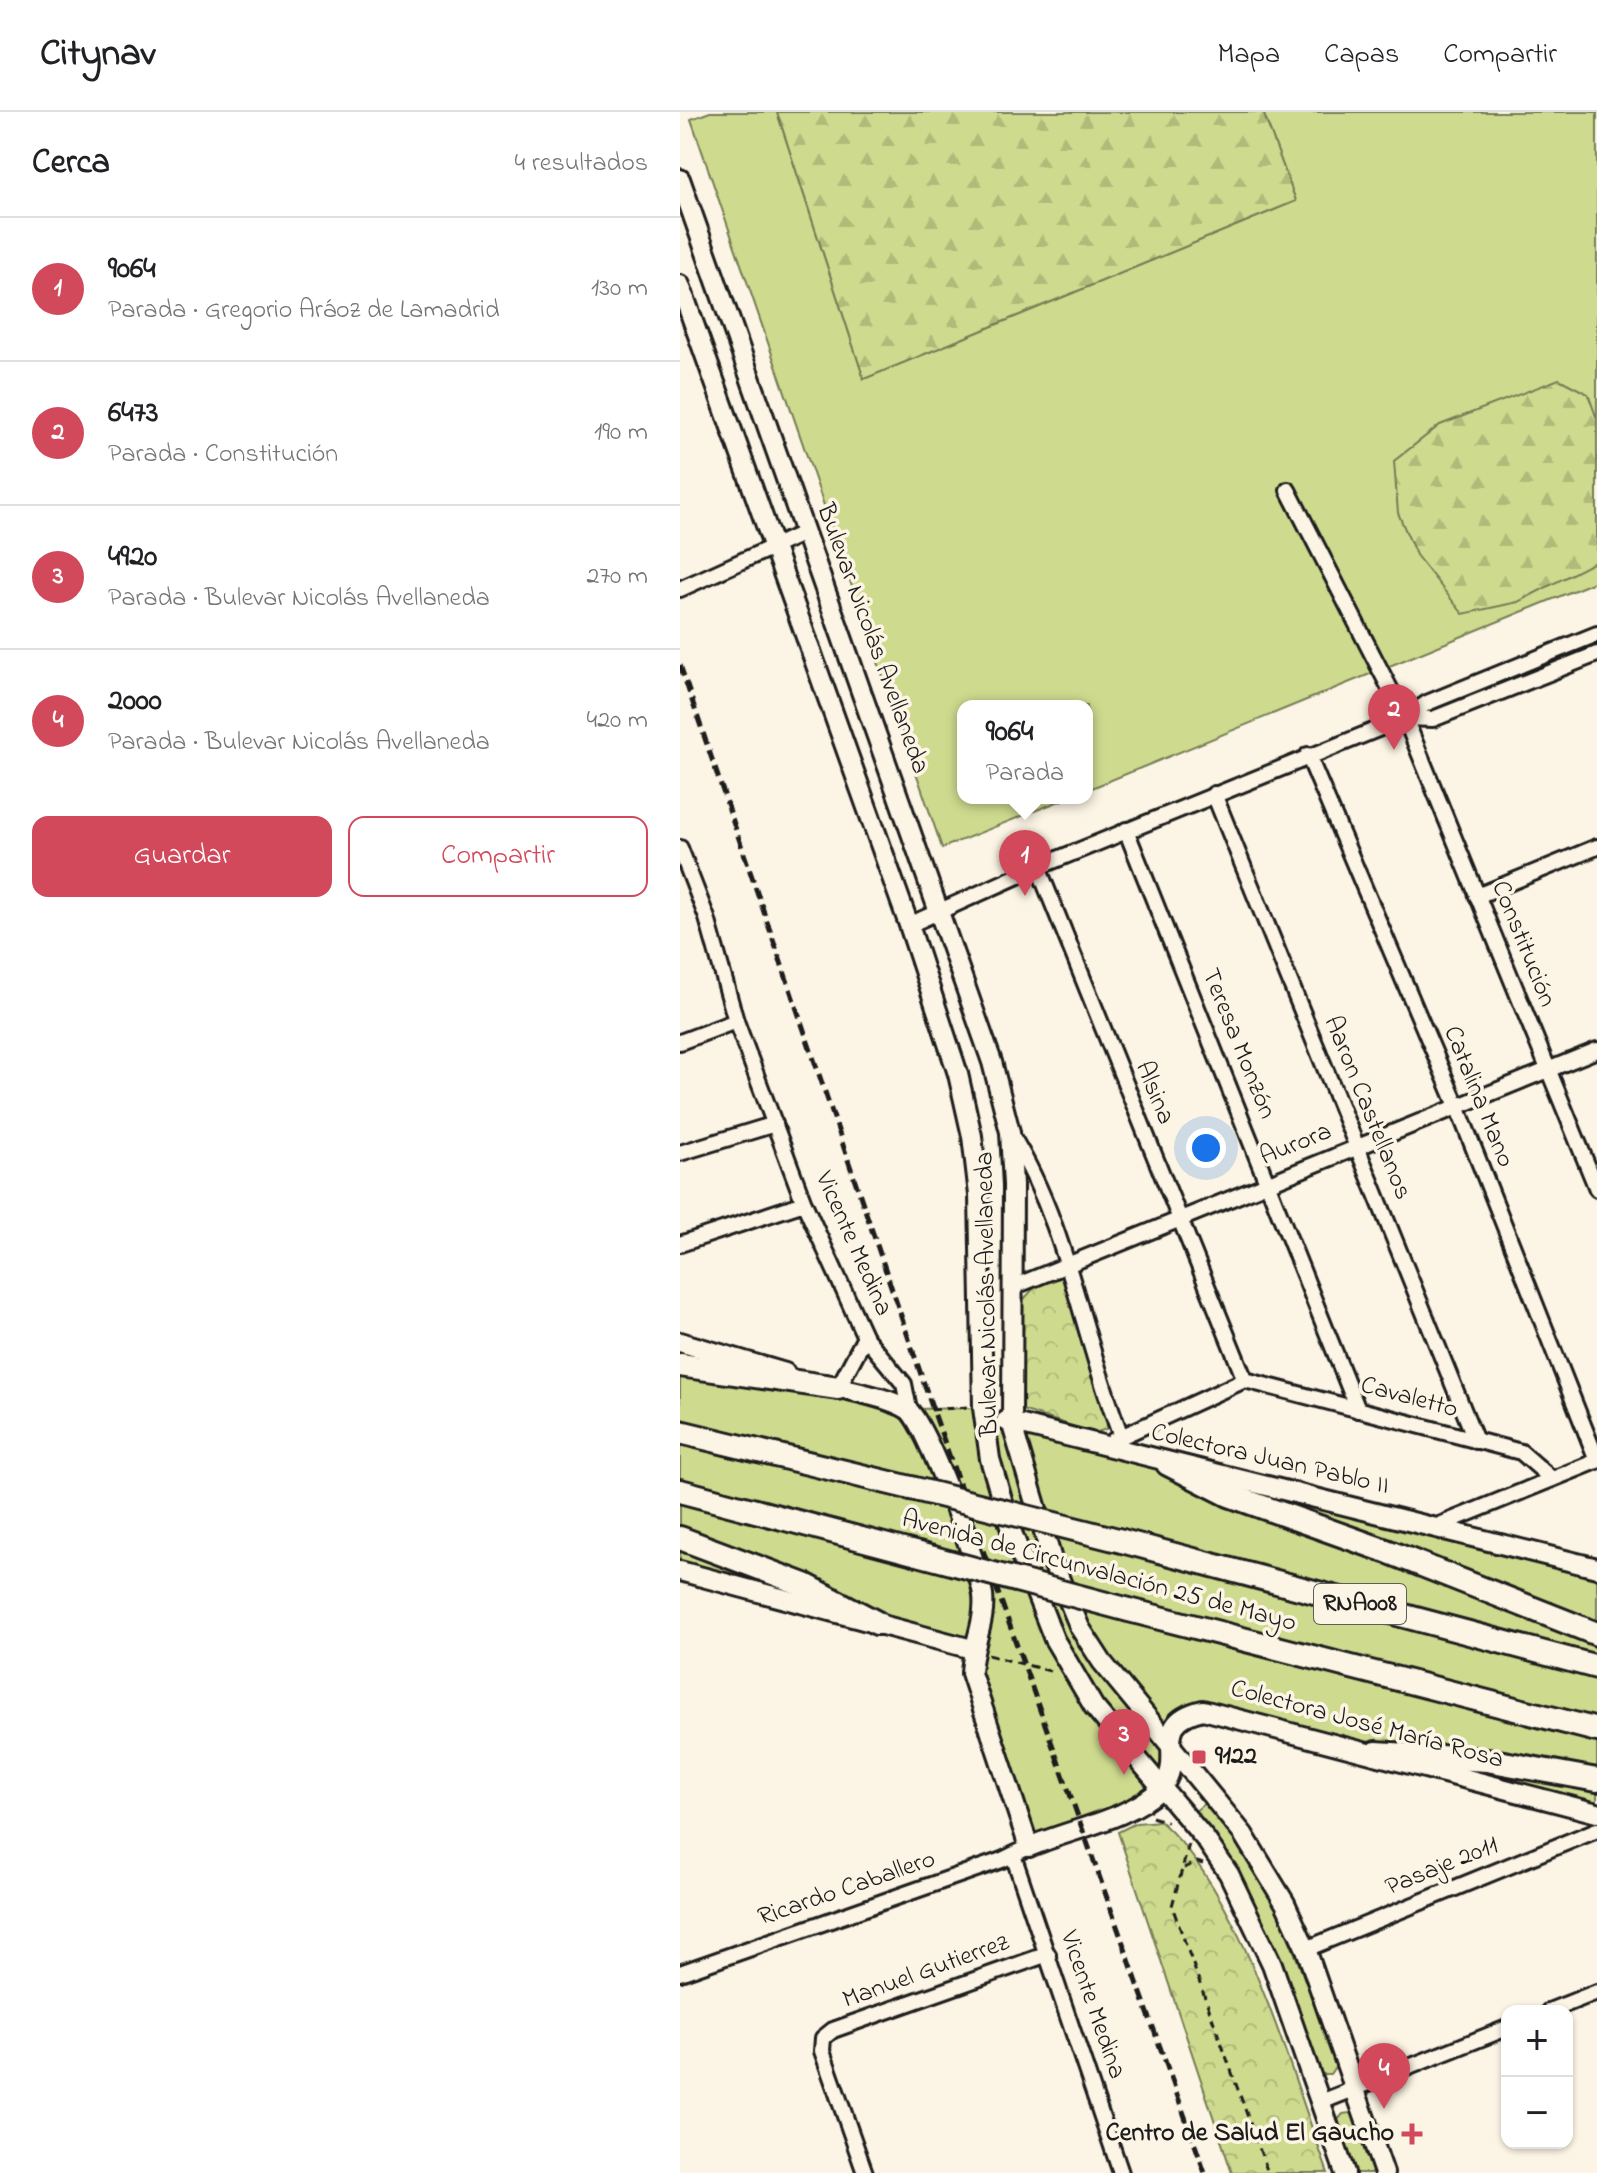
<!DOCTYPE html>
<html lang="es">
<head>
<meta charset="utf-8">
<style>
  body { margin:0; font-family:"Indie Flower",sans-serif; background:#f6f6f6; color:#202124 }
  .controls { position:absolute; right:24px; bottom:24px; display:grid; overflow:hidden; border-radius:16px; box-shadow:0 2px 6px #0004 }
  .controls button { width:72px; height:72px; display:grid; place-items:center; padding:0; border:0; border-bottom:2px solid #e0e0e0; background:#fff; color:#202124; font:40px sans-serif }
  .you { position:absolute; left:526px; top:1036px; width:28px; height:28px; margin:-20px; border:6px solid #fff; border-radius:50%; background:#1a73e8; box-shadow:0 0 0 12px #1a73e833 }
  .badge { display:grid; place-items:center; width:52px; height:52px; border-radius:50%; background:#d1495b; color:#fff; font-size:26px; font-weight:700 }
  .pin { position:absolute; translate:-50% -66px; filter:drop-shadow(0 2px 4px #0008) }
  .pin::after { content:''; position:absolute; top:42px; width:28px; height:24px; background:inherit; clip-path:polygon(0 0,100% 0,50% 100%) }
  .popup { position:absolute; left:277px; top:588px; width:136px; height:104px; box-sizing:border-box; display:grid; place-content:center; border-radius:16px; background:#fff; filter:drop-shadow(0 2px 6px #0005); font-size:26px; white-space:nowrap; color:#757577 }
  .popup b { font-size:30px; color:#202124 }
  .popup::after { content:''; position:absolute; left:50%; top:100%; margin-left:-16px; border:16px solid transparent; border-top-color:#fff }
  .list { margin:0; padding:0; list-style:none }
  h2 { display:flex; justify-content:space-between; align-items:center; height:104px; margin:0; padding:0 32px; font-size:34px }
  h2 small { font-size:26px; font-weight:400; color:#757577 }
  .list li { display:grid; grid-template-columns:52px 1fr auto; gap:24px; align-items:center; box-sizing:border-box; height:144px; padding:0 32px; border-top:2px solid #e0e0e0 }
  .list b { display:block; font-size:30px; white-space:nowrap }
  .list p { margin:0; font-size:26px; white-space:nowrap; color:#757577 }
  .list em { font-size:26px; font-style:normal; color:#757577 }
  .actions { display:flex; gap:16px; padding:24px 32px }
  .actions a { flex:1; padding:18px 0; border:2px solid #d1495b; border-radius:16px; text-align:center; font-size:28px; color:#d1495b }
  .actions .main { background:#d1495b; color:#fff }
  .map { position:relative; flex:none; width:917px; height:2061px; overflow:hidden }
  header { display:flex; align-items:center; gap:48px; box-sizing:border-box; height:112px; padding:0 40px; background:#fff; border-bottom:2px solid #e0e0e0 }
  header strong { font-size:38px }
  nav { display:flex; gap:44px; margin-inline-start:auto; font-size:28px }
  main { display:flex }
  aside { flex:1; background:#fff }
  .map>svg:first-child { display:block }
</style>
</head>
<body>
<header>
<strong>Citynav</strong>
<nav><a>Mapa</a><a>Capas</a><a>Compartir</a></nav>
</header>
<main>
<aside>
<h2>Cerca<small>4 resultados</small></h2>
<ul class="list">
<li><span class="badge">1</span><div><b>9064</b><p>Parada · Gregorio Aráoz de Lamadrid</p></div><em>130 m</em></li>
<li><span class="badge">2</span><div><b>6473</b><p>Parada · Constitución</p></div><em>190 m</em></li>
<li><span class="badge">3</span><div><b>4920</b><p>Parada · Bulevar Nicolás Avellaneda</p></div><em>270 m</em></li>
<li><span class="badge">4</span><div><b>2000</b><p>Parada · Bulevar Nicolás Avellaneda</p></div><em>420 m</em></li>
</ul>
<div class="actions"><a class="main">Guardar</a><a>Compartir</a></div>
</aside>
<div class="map">
<svg width="917" height="2061" viewBox="0 0 917 2061">
  <defs>
    <pattern id="forest-firs" width="22" height="20" patternUnits="userSpaceOnUse" patternTransform="scale(2)"><rect width="22" height="20" fill="#cedb8e"/><path d="M5 1l3.5 6h-7zM16 11l3.5 6h-7z" fill="#b0bb7a"/></pattern>
    <pattern id="park-crowns" width="20" height="18" patternUnits="userSpaceOnUse" patternTransform="scale(2)"><rect width="20" height="18" fill="#cedb8e"/><path d="M2 6a3 3 0 1 1 6 0M12 15a3 3 0 1 1 6 0" fill="none" stroke="#b0bb7a"/></pattern>
  </defs>
  <rect width="100%" height="100%" fill="#fcf5e5"/>
  <filter id="ink" filterUnits="userSpaceOnUse"><feTurbulence type="fractalNoise" baseFrequency=".0125" numOctaves="2"/><feDisplacementMap in="SourceGraphic" scale="16" xChannelSelector="R" yChannelSelector="G"/><feConvolveMatrix kernelMatrix="1 2 1 2 8 2 1 2 1" color-interpolation-filters="sRGB"/></filter>
  <g filter="url(#ink)">
    <g fill="#cedb8e" stroke="#757c55" stroke-width="2">
      <polygon points="30,0 97,0 184,267 616,89 583,0 917,0 917,469 407,678 407,594 283,594 283,686 387,686 262,736 11,7"/>
      <polygon points="0,1230 229,1297 303,1296 332,1313 917,1456 917,1701 542,1600 498,1608 481,1676 349,1735 291,1537 0,1459"/>
      <path d="M526 1690 539 1701 594 1787 657 1952 650 1962H641L636 1951C612 1885 589 1821 556 1759 545 1738 523 1721 514 1700Z"/>
      <polygon points="670,2001 677,2007 696,2061 674,2061 656,2010 663,2002"/>
    </g>
    <g fill="url(#forest-firs)" stroke="#757c55" stroke-width="2">
      <polygon points="97,0 583,0 616,89 184,267"/>
      <polygon points="879,267 908,282 917,307 917,449 838,490 783,502 736,443 718,401 714,349 760,313"/>
    </g>
    <g fill="url(#park-crowns)" stroke="#757c55" stroke-width="2">
      <polygon points="385,1164 428,1307 426,1317 415,1321 342,1298 343,1188 355,1175"/>
      <path d="M480 1709C563 1781 609 1957 648 2061H552L438 1720 456 1711Z"/>
    </g>
    <g fill="none" stroke-linecap="round" stroke-linejoin="round">
      <defs>
        <g id="minor">
          <polyline points="608,378 725,606 917,1077"/>
          <polyline points="0,477 126,420"/>
          <polyline points="725,606 753,607 917,542"/>
          <polyline points="628,643 777,994 917,1348"/>
          <polyline points="534,682 796,1329"/>
          <polyline points="446,718 678,1298"/>
          <polyline points="0,736 27,806 56,909 124,1091 185,1225 224,1272 229,1297"/>
          <polyline points="358,755 565,1268"/>
          <polyline points="797,784 917,735"/>
          <polyline points="229,813 358,755 725,606 747,591 917,522"/>
          <polyline points="0,930 56,909"/>
          <path d="M330 1021C388 1112 402 1225 441 1324"/>
          <polyline points="0,1041 95,1012"/>
          <polyline points="0,1132 124,1091"/>
          <polyline points="333,1175 917,938"/>
          <polyline points="565,1268 841,1340 872,1367"/>
          <polyline points="158,1276 185,1225"/>
          <polyline points="434,1328 565,1268"/>
          <polyline points="757,1414 917,1349"/>
          <polyline points="333,1743 441,2061"/>
          <polyline points="626,1837 917,1718"/>
          <polyline points="0,1861 322,1748 349,1735"/>
          <polyline points="869,1899 917,1880"/>
          <polyline points="641,1990 827,1916"/>
          <polyline points="185,2061 142,1939 143,1926 153,1918 368,1842"/>
        </g>
        <g id="major">
          <polyline points="0,67 312,950 330,1020 333,1073 332,1313 373,1451 400,1516 422,1550 563,1722 605,1791 626,1837 704,2061"/>
          <polyline points="0,173 229,813 278,962 292,1024 299,1083 303,1296 310,1347 331,1418 374,1527 414,1595 526,1728 549,1762 592,1852 665,2061"/>
          <polyline points="0,1230 105,1261"/>
          <path d="M145 1272C168 1279 208 1285 227 1297 245 1307 300 1458 303 1483 306 1510 292 1534 291 1561L349 1735C387 1718 451 1707 480 1677 509 1647 466 1611 523 1598L917 1701"/>
          <polyline points="326,1309 917,1456"/>
          <polyline points="0,1459 292,1537"/>
        </g>
        <g id="highway">
          <polyline points="0,1253 158,1276"/>
          <polyline points="0,1320 231,1376"/>
          <polyline points="488,1352 549,1383 709,1440 917,1522"/>
          <polyline points="0,1379 238,1442"/>
          <polyline points="0,1426 125,1473 197,1511"/>
          <polyline points="442,1429 917,1555"/>
          <polyline points="449,1498 917,1618"/>
          <polyline points="696,1641 807,1648 917,1668"/>
        </g>
      </defs>
      <use href="#minor" stroke="#1c1c1c" stroke-width="20"/>
      <use href="#major" stroke="#1c1c1c" stroke-width="24"/>
      <use href="#highway" stroke="#1c1c1c" stroke-width="28"/>
      <g stroke="#1c1c1c" stroke-width="3" stroke-dasharray="8 6" stroke-linecap="butt">
        <polyline points="251,1298 287,1295"/>
        <polyline points="308,1543 374,1560"/>
        <polyline points="472,1705 487,1710"/>
        <polyline points="509,1732 492,1794 588,2061"/>
        <polyline points="504,1756 517,1750 523,1752"/>
      </g>
      <use href="#minor" stroke="#fcf5e5" stroke-width="14"/>
      <use href="#major" stroke="#fcf5e5" stroke-width="18"/>
      <use href="#highway" stroke="#fcf5e5" stroke-width="22"/>
      <polyline stroke="#1c1c1c" stroke-width="5" stroke-dasharray="12 6" stroke-linecap="butt" points="0,553 253,1298 525,2061"/>
      <defs>
        <g id="highway-bridge">
          <polyline points="231,1376 442,1429"/>
          <polyline points="238,1442 449,1498"/>
        </g>
      </defs>
      <use href="#highway-bridge" stroke="#1c1c1c" stroke-width="28" stroke-linecap="butt"/>
      <use href="#highway-bridge" stroke="#fcf5e5" stroke-width="22"/>
    </g>
  </g>
  <g fill="#d1495b" stroke="#fcf5e5" stroke-width="3">
    <rect x="511" y="1637" width="16" height="16" rx="4"/>
    <path d="M728 2010h8v8h8v8h-8v8h-8v-8h-8v-8h8z"/>
  </g>
  <g text-anchor="middle" dominant-baseline="central" stroke-width="7" stroke-linejoin="round" paint-order="stroke">
    <rect fill="#fcf5e5" stroke="#5f5d58" stroke-width="2" x="634" y="1472" width="92" height="40" rx="6"/>
    <g font-size="24" font-weight="bold" fill="#1c1c1c">
      <text x="680" y="1492">RNA008</text>
    </g>
    <g font-size="26" fill="#1c1c1c" stroke="#fcf5e5">
      <text transform="translate(192 527) rotate(70)">Bulevar Nicolás Avellaneda</text>
      <text transform="translate(843 832) rotate(68)">Constitución</text>
      <text transform="translate(558 932) rotate(68)">Teresa Monzón</text>
      <text transform="translate(474 981) rotate(68)">Alsina</text>
      <text transform="translate(798 985) rotate(68)">Catalina Mano</text>
      <text transform="translate(687 996) rotate(68)">Aaron Castellanos</text>
      <text transform="translate(616 1033) rotate(-22)">Aurora</text>
      <text transform="translate(173 1132) rotate(66)">Vicente Medina</text>
      <text transform="translate(308 1182) rotate(-91)">Bulevar Nicolás Avellaneda</text>
      <text transform="translate(729 1286) rotate(15)">Cavaletto</text>
      <text transform="translate(590 1348) rotate(13)">Colectora Juan Pablo II</text>
      <text transform="translate(419 1460) rotate(15)">Avenida de Circunvalación 25 de Mayo</text>
      <text transform="translate(687 1613) rotate(15)">Colectora José María Rosa</text>
      <text transform="translate(762 1755) rotate(-22)">Pasaje 2011</text>
      <text transform="translate(167 1777) rotate(-19)">Ricardo Caballero</text>
      <text transform="translate(246 1860) rotate(-20)">Manuel Gutierrez</text>
      <text transform="translate(412 1893) rotate(71)">Vicente Medina</text>
    </g>
    <g font-size="26" font-weight="bold" fill="#1c1c1c" stroke="#fcf5e5" text-anchor="start">
      <text x="535" y="1645">9122</text>
      <text x="714" y="2022" text-anchor="end">Centro de Salud El Gaucho</text>
    </g>
  </g>
</svg>
<div class="controls">
<button>+</button>
<button>−</button>
</div>
<div class="you"></div>
<div class="pin badge" style="left:345px;top:784px">1</div>
<div class="popup"><b>9064</b>Parada</div>
<div class="pin badge" style="left:714px;top:638px">2</div>
<div class="pin badge" style="left:444px;top:1663px">3</div>
<div class="pin badge" style="left:704px;top:1997px">4</div>
</div>
</main>
</body>
</html>
